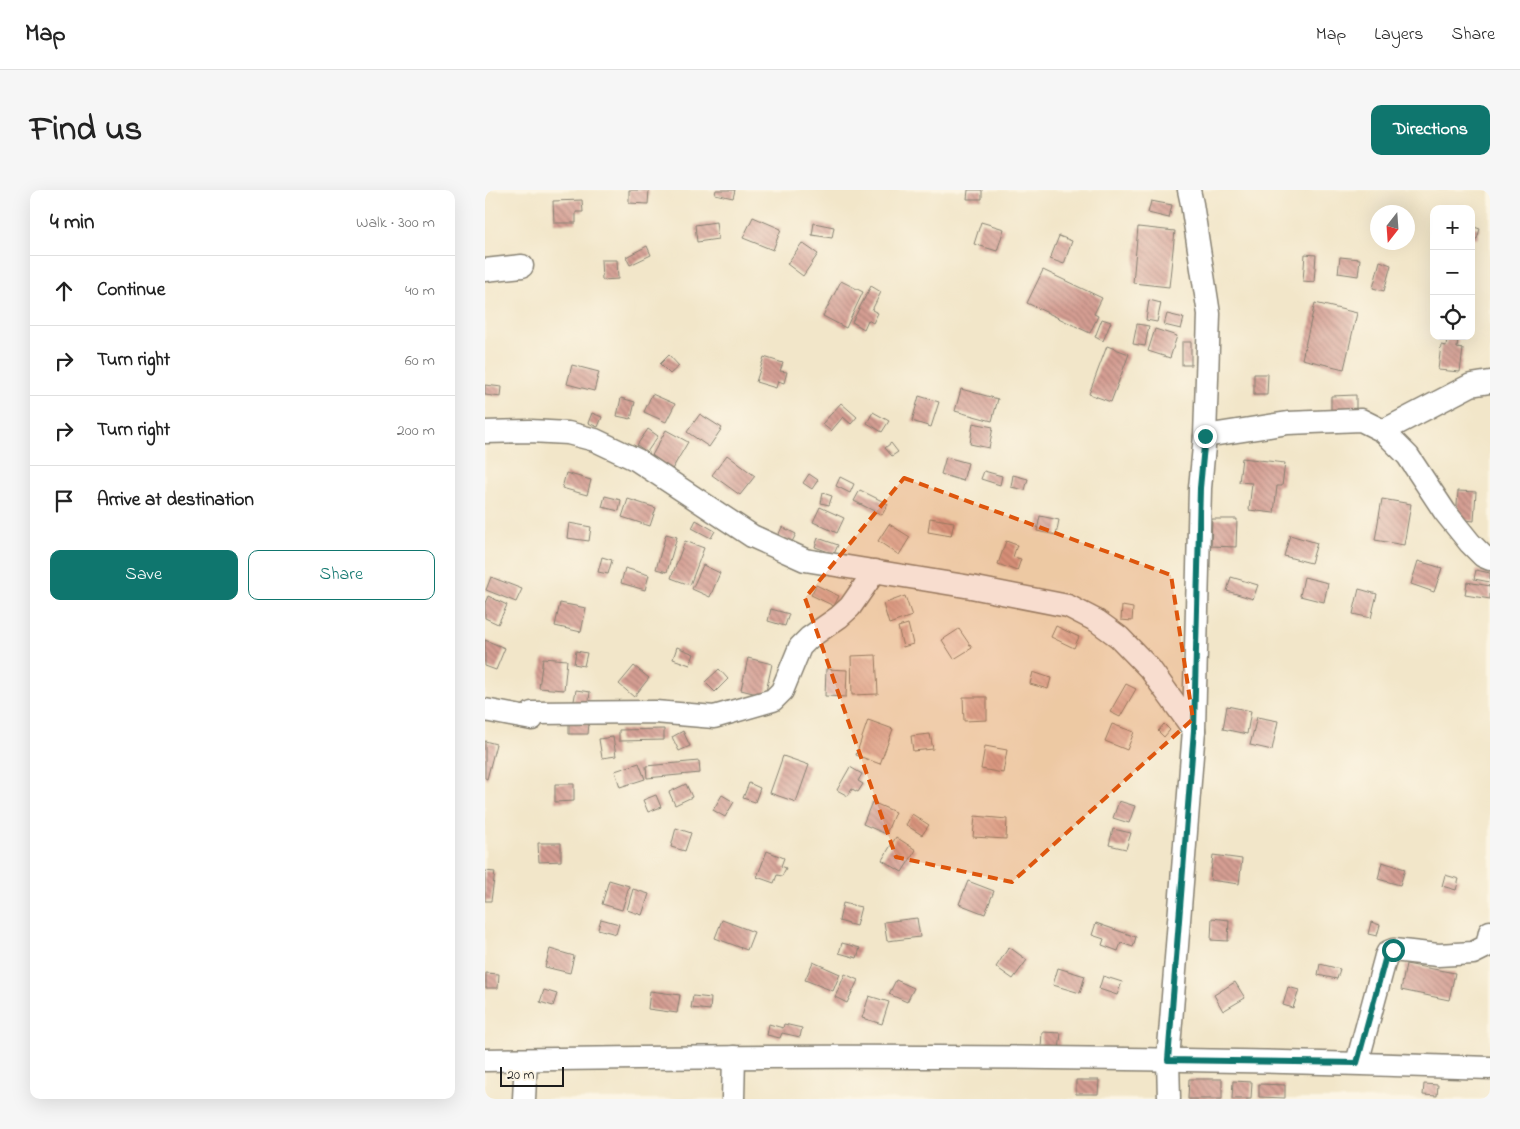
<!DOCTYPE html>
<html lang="en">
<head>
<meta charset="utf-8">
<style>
  body { margin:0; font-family:"Indie Flower",sans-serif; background:#f6f6f6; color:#222 }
  .controls { position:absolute; right:15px; top:15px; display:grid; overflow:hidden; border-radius:10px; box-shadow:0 5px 20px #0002 }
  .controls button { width:45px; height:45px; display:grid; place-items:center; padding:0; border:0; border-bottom:1px solid #e0e0e0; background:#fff; color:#222; font:25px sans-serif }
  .compass { position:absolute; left:885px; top:15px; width:45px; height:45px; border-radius:50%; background:#fff; box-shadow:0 5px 20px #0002; rotate:197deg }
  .scale { position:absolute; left:15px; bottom:12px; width:64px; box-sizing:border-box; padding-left:5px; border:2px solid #1c1c1c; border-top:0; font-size:14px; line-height:18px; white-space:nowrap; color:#1c1c1c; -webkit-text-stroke:4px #fcf5e5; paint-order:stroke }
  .stop { position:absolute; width:15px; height:15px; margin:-11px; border:4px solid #0f766e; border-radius:50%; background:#fff }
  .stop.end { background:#0f766e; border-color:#fff; box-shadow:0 1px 5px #0008 }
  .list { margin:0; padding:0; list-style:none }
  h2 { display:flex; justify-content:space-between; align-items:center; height:65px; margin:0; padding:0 20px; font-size:21px }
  h2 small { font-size:16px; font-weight:400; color:#767676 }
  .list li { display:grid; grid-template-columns:32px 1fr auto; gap:15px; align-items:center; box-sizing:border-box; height:70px; padding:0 20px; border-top:1px solid #e0e0e0 }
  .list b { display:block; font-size:19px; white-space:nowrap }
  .list em { font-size:16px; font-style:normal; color:#767676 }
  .actions { display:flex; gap:10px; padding:15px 20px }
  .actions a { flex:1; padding:11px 0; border:1px solid #0f766e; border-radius:10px; text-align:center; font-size:18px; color:#0f766e }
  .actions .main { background:#0f766e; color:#fff }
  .icon { flex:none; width:28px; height:28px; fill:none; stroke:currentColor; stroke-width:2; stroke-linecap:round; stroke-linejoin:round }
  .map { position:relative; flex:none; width:1005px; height:909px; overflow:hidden; border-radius:10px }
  header { display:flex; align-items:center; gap:30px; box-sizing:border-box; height:70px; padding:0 25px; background:#fff; border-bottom:1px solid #e0e0e0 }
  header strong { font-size:24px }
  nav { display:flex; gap:28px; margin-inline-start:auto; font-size:18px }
  .intro { display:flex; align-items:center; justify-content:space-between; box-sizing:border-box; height:120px; padding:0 30px }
  h1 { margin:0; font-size:35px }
  .button { padding:12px 22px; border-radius:10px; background:#0f766e; color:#fff; font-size:18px; font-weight:700 }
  main { display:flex; gap:30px; padding:0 30px }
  aside { flex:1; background:#fff; border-radius:10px; box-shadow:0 5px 20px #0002 }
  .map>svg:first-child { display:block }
</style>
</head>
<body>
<header>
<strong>Map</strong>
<nav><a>Map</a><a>Layers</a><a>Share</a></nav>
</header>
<div class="intro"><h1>Find us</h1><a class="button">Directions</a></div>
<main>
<aside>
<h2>4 min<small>Walk · 300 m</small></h2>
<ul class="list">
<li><svg class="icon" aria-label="ahead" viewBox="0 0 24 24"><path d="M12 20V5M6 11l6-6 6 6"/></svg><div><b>Continue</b></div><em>40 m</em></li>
<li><svg class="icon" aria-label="right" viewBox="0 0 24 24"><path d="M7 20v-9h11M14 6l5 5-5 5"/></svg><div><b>Turn right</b></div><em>60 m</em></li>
<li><svg class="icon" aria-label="right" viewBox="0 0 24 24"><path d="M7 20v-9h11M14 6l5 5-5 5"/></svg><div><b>Turn right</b></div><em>200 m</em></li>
<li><svg class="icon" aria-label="arrive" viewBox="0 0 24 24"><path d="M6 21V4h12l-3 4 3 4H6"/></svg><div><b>Arrive at destination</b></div></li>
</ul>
<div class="actions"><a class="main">Save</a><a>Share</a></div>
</aside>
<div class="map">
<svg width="1005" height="909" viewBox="0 0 1005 909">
  <defs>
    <pattern id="building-back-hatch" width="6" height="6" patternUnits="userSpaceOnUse" patternTransform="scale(1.25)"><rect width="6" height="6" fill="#d59e93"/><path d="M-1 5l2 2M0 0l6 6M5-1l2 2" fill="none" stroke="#ac8077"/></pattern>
  </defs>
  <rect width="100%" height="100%" fill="#fcf5e5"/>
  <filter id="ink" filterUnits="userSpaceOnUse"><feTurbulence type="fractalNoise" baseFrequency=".02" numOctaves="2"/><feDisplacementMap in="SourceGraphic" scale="10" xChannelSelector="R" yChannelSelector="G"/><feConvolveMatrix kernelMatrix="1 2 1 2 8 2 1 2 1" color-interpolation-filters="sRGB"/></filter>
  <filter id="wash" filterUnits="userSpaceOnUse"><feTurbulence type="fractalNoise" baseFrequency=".0096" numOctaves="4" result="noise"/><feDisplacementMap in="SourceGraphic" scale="20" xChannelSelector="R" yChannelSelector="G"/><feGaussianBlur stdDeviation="1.12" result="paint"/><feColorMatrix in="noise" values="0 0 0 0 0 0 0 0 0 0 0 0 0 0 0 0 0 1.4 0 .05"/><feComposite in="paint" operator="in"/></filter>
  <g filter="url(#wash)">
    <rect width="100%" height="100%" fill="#f2e6c9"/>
    <g id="blocks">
      <g fill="url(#building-back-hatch)">
        <polygon points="144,0 164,0 163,14 144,13"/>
        <polygon points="231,0 250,0 248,8 230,4"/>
        <polygon points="483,0 497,0 497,9 482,9"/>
        <polygon points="97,10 98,22 91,22 91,33 69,33 68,11"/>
        <polygon points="666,11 687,15 684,28 663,23"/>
        <polygon points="268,27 296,39 288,60 258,48"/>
        <polygon points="231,32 233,49 212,52 210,35"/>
        <polygon points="496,32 519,39 512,61 489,54"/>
        <polygon points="329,33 349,37 347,48 327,45"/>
        <polygon points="986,36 995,39 992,49 986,47"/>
        <polygon points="653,37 690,41 684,97 648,93"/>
        <polygon points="574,46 587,51 579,74 565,69"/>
        <polygon points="317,53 333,64 318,86 302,74"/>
        <polygon points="162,56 166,65 145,75 141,67"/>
        <polygon points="820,64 831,65 829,92 818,91"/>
        <polygon points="855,67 875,69 873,86 853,83"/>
        <polygon points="116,70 132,70 133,89 117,90"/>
        <polygon points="895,71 906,75 899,101 888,98"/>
        <polygon points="558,80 617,108 609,124 613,126 605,143 542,113"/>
        <polygon points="356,91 378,102 361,138 338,126"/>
        <polygon points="386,96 396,102 387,120 393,123 388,133 383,130 379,139 367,132"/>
        <polygon points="664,110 676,113 672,132 661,130"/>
        <polygon points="830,113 872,123 859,179 817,169"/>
        <polygon points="682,124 699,128 696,139 679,135"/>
        <polygon points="617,129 626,132 618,151 610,147"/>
        <polygon points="652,134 664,136 660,156 648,154"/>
        <polygon points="670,139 692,146 685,168 663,161"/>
        <polygon points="962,148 973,149 972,158 978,159 975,182 953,180 956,155 961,156"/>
        <rect x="697" y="152" width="9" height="23"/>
        <polygon points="622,156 644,164 626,212 604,204"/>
        <polygon points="184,165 194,176 185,184 175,174"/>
        <polygon points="279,167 298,173 295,181 302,182 299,193 293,191 291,198 271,192"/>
        <polygon points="87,175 114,182 109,201 82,194"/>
        <polygon points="769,184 783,184 782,205 769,205"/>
        <polygon points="0,195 17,197 16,207 0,205"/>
        <polygon points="476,199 513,209 507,231 470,221"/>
        <polygon points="167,204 190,214 181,232 159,222"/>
        <polygon points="871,205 871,220 846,220 846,206"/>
        <polygon points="434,206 454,212 446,237 427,231"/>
        <polygon points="136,208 150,212 146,229 132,226"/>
        <polygon points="356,213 372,227 366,234 358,227 346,241 337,234"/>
        <polygon points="388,222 404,231 397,242 382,233"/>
        <polygon points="107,223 117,227 113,237 103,233"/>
        <polygon points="215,224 237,238 224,257 202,242"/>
        <polygon points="488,233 508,237 504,258 485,254"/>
        <polygon points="163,239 173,246 162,262 152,255"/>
        <polygon points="181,240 203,252 186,281 165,269"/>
        <polygon points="406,253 413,262 407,266 400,258"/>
        <polygon points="242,265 270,286 255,305 227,285"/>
        <polygon points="461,267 483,273 478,291 456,284"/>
        <polygon points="757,268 800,273 797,296 792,296 789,323 764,320 767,293 754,292"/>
        <polygon points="499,281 517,286 515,295 496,289"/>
        <polygon points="81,283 106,290 102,305 77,298"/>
        <polygon points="324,284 333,290 327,299 318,293"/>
        <polygon points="528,285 543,289 540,300 526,297"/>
        <polygon points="355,287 369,294 365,303 351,296"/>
        <polygon points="375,300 403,314 397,325 369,311"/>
        <polygon points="973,301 991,302 989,331 971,329"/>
        <polygon points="338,303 347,306 344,315 336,313"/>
        <polygon points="120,306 136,310 134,321 117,317"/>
        <polygon points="143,309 171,318 165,336 137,327"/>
        <polygon points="897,309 926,314 919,355 890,350"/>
        <polygon points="335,317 359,328 352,343 328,332"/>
        <polygon points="555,326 574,330 571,345 552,341"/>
        <polygon points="445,328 469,332 466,346 443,342"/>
        <polygon points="727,329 752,329 751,357 726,356"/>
        <polygon points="211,330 230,341 226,348 207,338"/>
        <polygon points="84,333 106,337 104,351 82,348"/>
        <polygon points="404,334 425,347 414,365 393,351"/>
        <polygon points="297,337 311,344 307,352 293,346"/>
        <polygon points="181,344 192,347 182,382 171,379"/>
        <polygon points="805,345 832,353 826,373 799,366"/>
        <polygon points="333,348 353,355 349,364 330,357"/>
        <polygon points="200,351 219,358 205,395 186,388"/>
        <polygon points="521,351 532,355 528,367 536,369 532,381 513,374"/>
        <polygon points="117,367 127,370 123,384 113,382"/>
        <polygon points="933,371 957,378 949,402 926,394"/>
        <polygon points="218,375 235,383 225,407 207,399"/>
        <polygon points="140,378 164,385 160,400 136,393"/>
        <polygon points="991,380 1005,383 1005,392 989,389"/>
        <polygon points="6,387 37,399 31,412 1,400"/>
        <polygon points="746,387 773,395 768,409 742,401"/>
        <polygon points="819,387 843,393 839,412 815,406"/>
        <polygon points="982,392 1005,396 1005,409 980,405"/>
        <polygon points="331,395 354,406 349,416 326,405"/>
        <polygon points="874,399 892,404 886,428 868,424"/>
        <polygon points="3,406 22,415 13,434 0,428 0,413"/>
        <polygon points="420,406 427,426 404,434 398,414"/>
        <polygon points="75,413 101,418 96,442 70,436"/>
        <polygon points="637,416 648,418 647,431 636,430"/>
        <polygon points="286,419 304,424 300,436 283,431"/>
        <polygon points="423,434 428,454 418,457 413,437"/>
        <polygon points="571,436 594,447 589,458 566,447"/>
        <polygon points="474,439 487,458 469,469 457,450"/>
        <polygon points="0,450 20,458 11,480 0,476"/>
        <polygon points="192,457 209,464 205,475 188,469"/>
        <polygon points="91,461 102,463 99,476 89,474"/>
        <polygon points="391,465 393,504 367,505 366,466"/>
        <polygon points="58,468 82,470 79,500 54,498"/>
        <polygon points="263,468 287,474 280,506 256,500"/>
        <polygon points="149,476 164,488 149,507 134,494"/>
        <polygon points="234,479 243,489 230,502 220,492"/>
        <polygon points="341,479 362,480 361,507 340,506"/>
        <polygon points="548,482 566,488 563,499 545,494"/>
        <polygon points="641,494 651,499 635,527 625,522"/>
        <polygon points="91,500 105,502 103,519 88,516"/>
        <polygon points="478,507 502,507 502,530 479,531"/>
        <polygon points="742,516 766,521 762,544 738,539"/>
        <polygon points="772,527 793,531 787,560 765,555"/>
        <polygon points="383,530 408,539 395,574 371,565"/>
        <polygon points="84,532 104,533 103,544 84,544"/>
        <polygon points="627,534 649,542 642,560 620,551"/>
        <polygon points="679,534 685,540 679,547 673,541"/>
        <polygon points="179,539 179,550 134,551 134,540"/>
        <polygon points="198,541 205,556 194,561 187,547"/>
        <polygon points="445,544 448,559 428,561 426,546"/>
        <polygon points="128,547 131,566 117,568 114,549"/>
        <polygon points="0,551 11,554 2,589 0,588"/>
        <polygon points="500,556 522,560 518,583 496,579"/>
        <polygon points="298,566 324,575 311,612 285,603"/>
        <polygon points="214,571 215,583 162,588 161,576"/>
        <polygon points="154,573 160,589 135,597 130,581"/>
        <polygon points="365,577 377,584 373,591 378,594 373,602 367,599 363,606 352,600"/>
        <polygon points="264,593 275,598 270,612 258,608"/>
        <polygon points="70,594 89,594 89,611 70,612"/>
        <polygon points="201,594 207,607 190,615 184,602"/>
        <polygon points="171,605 176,617 163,622 158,610"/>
        <polygon points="237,605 249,612 240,627 228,620"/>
        <polygon points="634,611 650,616 644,633 628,628"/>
        <polygon points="387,612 410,622 401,644 378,634"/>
        <polygon points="427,624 444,635 437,645 421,635"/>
        <polygon points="490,626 522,629 521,649 488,647"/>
        <polygon points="191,638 206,643 200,661 186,657"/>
        <polygon points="628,639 646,643 641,659 624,655"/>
        <polygon points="411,647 431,660 417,682 397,670"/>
        <polygon points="53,653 76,653 76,671 54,672"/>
        <polygon points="282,661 299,668 296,676 301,678 297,686 292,685 289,693 272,687"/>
        <polygon points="728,665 757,669 754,694 725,690"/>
        <polygon points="897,672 920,679 915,695 893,689"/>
        <polygon points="0,681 10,682 6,711 0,711"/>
        <polygon points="960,685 974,689 971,700 957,696"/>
        <polygon points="124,690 144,696 137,720 117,714"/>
        <polygon points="483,691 509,701 500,724 474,714"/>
        <polygon points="148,699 164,704 157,725 142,720"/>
        <polygon points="358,713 376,717 371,736 354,731"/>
        <polygon points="432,728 435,747 402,751 399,732"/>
        <polygon points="727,728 744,730 743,751 726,750"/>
        <polygon points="116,729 134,734 131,744 113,739"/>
        <polygon points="237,730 269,742 262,760 230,748"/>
        <polygon points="886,732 895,735 892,746 883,744"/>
        <polygon points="611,733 651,747 648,757 636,753 633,761 617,755 619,749 607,745"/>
        <polygon points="357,753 375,758 372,768 354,763"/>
        <polygon points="524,757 542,770 528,789 511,777"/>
        <polygon points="65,759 89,766 85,783 60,777"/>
        <polygon points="328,772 355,784 348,801 320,790"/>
        <polygon points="835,774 855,779 852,789 833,785"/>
        <polygon points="921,774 970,783 964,810 916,800"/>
        <polygon points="573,778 600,786 595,803 568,795"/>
        <polygon points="1,783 14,784 13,798 1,798"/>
        <polygon points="360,784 373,790 362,813 350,807"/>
        <polygon points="618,786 637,792 632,805 614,799"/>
        <polygon points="411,790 429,798 422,812 404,804"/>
        <polygon points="750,792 760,808 738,821 729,805"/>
        <polygon points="803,797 814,800 808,818 798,815"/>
        <polygon points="59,800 72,804 68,816 55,812"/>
        <polygon points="165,801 195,805 192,823 163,819"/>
        <polygon points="208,806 226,808 225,820 206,818"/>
        <polygon points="384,806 404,812 397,834 377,828"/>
        <polygon points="284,834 298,838 299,834 317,838 315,847 297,843 295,848 282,845"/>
        <polygon points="557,842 576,843 574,860 556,859"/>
        <polygon points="704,889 737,889 737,909 703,909"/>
        <polygon points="591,890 614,890 613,904 591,904"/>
        <polygon points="748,891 767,892 766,909 747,909"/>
        <polygon points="774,894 800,895 800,908 774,907"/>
        <polygon points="939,894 953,895 952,906 938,905"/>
      </g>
    </g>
  </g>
  <g filter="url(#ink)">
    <use href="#blocks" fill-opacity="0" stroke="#878172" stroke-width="1"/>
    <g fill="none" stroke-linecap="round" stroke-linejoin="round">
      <defs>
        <g id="minor">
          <polyline points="0,80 37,76"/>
          <polyline points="898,241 986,195 1005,192"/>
          <polyline points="0,242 45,241 83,243 110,250 152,270 267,346 320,370 486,397 583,416 612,431 634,447 665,479 709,540"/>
          <polyline points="720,246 803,233 876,230 898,241 923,266 960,322 985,353 998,366 1005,369"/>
          <polyline points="0,520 47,529"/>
          <polyline points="47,523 170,522 229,527 288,510 297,501 315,457 324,448 354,427 365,417 390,381"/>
          <path d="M0 870C335 864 670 866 1005 878"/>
          <polyline points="872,873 901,766 903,762 908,760 953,765 988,763 1002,756 1005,742"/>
          <polyline points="39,909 41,870"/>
          <polyline points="248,909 249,867"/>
          <polyline points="684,909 683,870 709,540 715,298 720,246 722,188 724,124 707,14 704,0"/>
        </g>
      </defs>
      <use href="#minor" stroke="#878172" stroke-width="25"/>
      <use href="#minor" stroke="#fff" stroke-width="22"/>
    </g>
  </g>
  <g fill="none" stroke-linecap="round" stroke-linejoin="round" filter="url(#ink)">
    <polyline stroke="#0f766e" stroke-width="6" points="720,246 715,298 709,540 683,870 872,873 901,766 904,762 908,760"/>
  </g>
  <path fill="#de560d" fill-opacity="0.2" stroke="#de560d" stroke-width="4" stroke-dasharray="10 6" stroke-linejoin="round" d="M419 288 686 385 708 529 527 692 411 667 320 408Z"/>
</svg>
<div class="controls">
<button>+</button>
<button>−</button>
<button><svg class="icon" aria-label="locate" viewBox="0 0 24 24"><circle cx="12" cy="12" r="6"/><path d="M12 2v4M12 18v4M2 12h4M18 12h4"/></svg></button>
</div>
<svg class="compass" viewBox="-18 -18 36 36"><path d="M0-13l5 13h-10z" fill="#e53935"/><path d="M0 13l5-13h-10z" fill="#767676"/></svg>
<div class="scale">20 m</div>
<div class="stop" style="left:908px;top:760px"></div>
<div class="stop end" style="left:720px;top:246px"></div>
</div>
</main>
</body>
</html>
